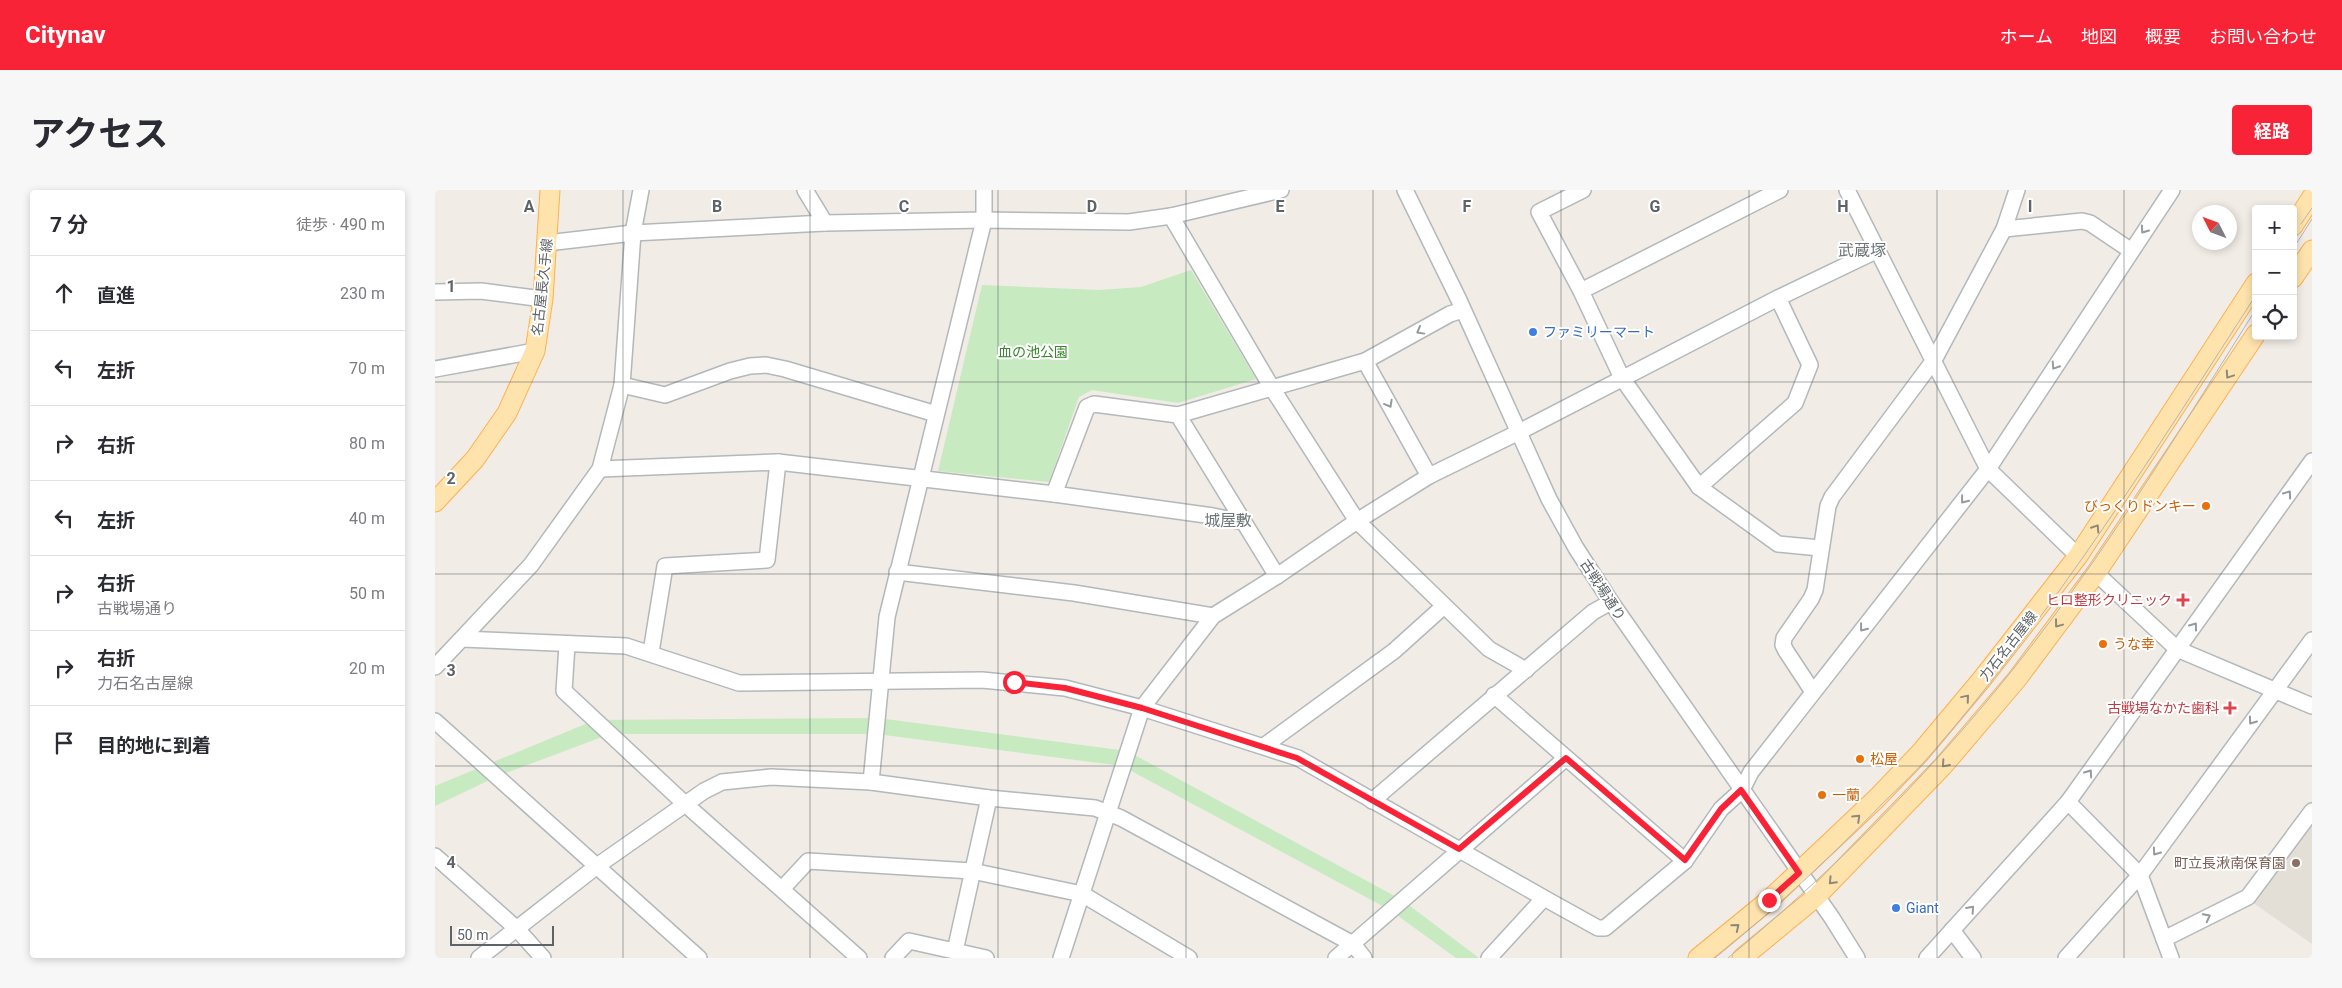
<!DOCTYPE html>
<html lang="ja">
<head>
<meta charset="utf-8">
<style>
  body { margin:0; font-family:Roboto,"Noto Sans JP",sans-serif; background:#f7f7f7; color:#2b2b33 }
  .controls { position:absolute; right:15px; top:15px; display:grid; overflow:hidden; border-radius:5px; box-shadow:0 2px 8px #0003 }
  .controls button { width:45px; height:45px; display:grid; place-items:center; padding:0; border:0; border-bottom:1px solid #e1e1e2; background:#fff; color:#2b2b33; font:25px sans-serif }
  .compass { position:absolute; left:1757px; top:15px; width:45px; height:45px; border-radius:50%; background:#fff; box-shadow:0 2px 8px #0003; rotate:312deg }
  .scale { position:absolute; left:15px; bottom:12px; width:104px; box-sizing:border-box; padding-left:5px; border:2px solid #5d6367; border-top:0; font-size:14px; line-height:18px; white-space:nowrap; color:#5d6367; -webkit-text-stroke:4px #fff; paint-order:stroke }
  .stop { position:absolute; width:15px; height:15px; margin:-11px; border:4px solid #f92337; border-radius:50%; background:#fff }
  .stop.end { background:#f92337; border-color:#fff; box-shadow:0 1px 5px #0008 }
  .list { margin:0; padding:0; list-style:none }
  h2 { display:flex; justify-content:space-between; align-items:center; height:65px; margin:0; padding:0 20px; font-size:21px }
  h2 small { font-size:16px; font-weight:400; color:#7c7c81 }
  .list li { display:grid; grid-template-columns:32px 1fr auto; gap:15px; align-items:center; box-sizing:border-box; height:75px; padding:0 20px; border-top:1px solid #e1e1e2 }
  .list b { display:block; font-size:19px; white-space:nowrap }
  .list p { margin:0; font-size:16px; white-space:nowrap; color:#7c7c81 }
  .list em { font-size:16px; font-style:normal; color:#7c7c81 }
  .icon { flex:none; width:28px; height:28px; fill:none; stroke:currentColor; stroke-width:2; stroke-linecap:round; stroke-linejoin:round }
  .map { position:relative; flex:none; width:1877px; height:768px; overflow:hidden; border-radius:5px }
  header { display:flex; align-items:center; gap:30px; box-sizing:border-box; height:70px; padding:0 25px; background:#f92337; color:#fff }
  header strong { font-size:24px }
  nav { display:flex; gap:28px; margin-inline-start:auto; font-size:18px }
  .intro { display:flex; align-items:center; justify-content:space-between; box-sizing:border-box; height:120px; padding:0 30px }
  h1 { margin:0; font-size:35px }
  .button { padding:12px 22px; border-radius:5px; background:#f92337; color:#fff; font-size:18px; font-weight:700 }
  main { display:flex; gap:30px; padding:0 30px }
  aside { flex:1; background:#fff; border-radius:5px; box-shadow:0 2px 8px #0003 }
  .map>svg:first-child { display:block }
</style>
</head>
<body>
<header>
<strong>Citynav</strong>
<nav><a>ホーム</a><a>地図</a><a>概要</a><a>お問い合わせ</a></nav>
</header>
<div class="intro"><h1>アクセス</h1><a class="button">経路</a></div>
<main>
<aside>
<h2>7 分<small>徒歩 · 490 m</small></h2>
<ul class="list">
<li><svg class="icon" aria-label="ahead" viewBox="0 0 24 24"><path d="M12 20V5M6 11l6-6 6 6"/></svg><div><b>直進</b></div><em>230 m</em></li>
<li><svg class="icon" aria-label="left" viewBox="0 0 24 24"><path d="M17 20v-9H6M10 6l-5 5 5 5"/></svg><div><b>左折</b></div><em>70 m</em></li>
<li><svg class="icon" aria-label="right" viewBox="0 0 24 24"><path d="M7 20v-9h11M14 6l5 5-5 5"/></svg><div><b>右折</b></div><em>80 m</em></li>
<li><svg class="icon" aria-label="left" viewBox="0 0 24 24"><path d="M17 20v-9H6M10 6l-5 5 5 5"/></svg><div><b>左折</b></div><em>40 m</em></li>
<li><svg class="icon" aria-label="right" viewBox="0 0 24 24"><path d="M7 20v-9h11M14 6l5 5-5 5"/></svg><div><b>右折</b><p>古戦場通り</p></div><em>50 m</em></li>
<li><svg class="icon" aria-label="right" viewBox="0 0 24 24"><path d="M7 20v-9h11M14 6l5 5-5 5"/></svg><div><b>右折</b><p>力石名古屋線</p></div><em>20 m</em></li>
<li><svg class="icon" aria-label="arrive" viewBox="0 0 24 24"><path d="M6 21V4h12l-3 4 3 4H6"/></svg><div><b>目的地に到着</b></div></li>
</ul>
</aside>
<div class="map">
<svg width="1877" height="768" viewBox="0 0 1877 768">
  <rect width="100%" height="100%" fill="#f1ece6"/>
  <polygon fill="#e3ded6" points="1877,633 1877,754 1817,712"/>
  <g fill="#c7eac0">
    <polygon points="756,80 821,189 743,213 657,200 644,207 614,292 503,281 547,95 664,100 706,97"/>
    <polygon points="443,528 692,561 967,710 1044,768 1021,768 955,720 687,576 442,544 175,544 63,586 0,616 0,596 160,530"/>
  </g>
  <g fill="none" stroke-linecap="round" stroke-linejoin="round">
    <defs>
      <g id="minor">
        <polyline points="370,0 390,33"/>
        <polyline points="970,0 1023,108 1114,309 1141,358 1176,412 1397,728 1422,768"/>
        <polyline points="1148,0 1104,22 1146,101 1187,188 1264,297 1343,354 1385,358"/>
        <polyline points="1412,0 1553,279 1643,366"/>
        <polyline points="736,26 837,198 922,331 1054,459 1091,480"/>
        <polyline points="1569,39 1647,31 1655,33 1695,60"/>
        <polyline points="112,53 198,43 390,33 549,30 694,32 736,26 846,0"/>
        <polyline points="1146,101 1345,0"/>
        <polyline points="0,102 46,101 108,109"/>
        <polyline points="930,171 994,286"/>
        <polyline points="0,179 100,161"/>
        <polyline points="187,195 230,205 295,181 315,176 331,175 350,179 501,224"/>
        <polyline points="743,225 842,386"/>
        <polyline points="165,279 343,272 619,304 778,326 808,332"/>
        <polyline points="1264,297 1360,213 1375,175 1343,108"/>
        <polyline points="619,304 652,217 659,214 743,225 930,171 1015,124 1028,120"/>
        <polyline points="462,382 639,403 778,426"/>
        <polyline points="1661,383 1742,459 1877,516"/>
        <polyline points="27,449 191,456 304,493 547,490 630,498 707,518 863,568 1109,708"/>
        <polyline points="132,455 129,501 249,613 424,768"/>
        <polyline points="216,462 230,376 332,370 343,272"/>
        <polyline points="0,477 96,375 165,279 187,195 198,43 206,0"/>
        <polyline points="1378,502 1351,461 1348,455 1349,448 1376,409 1380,400 1393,316 1397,307 1499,170 1569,39 1582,0"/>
        <polyline points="1059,505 1250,671"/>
        <polyline points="0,531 264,768"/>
        <polyline points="829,556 959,461 1009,416"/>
        <polyline points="436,592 452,427 549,30 549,0"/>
        <polyline points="937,611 1158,422 1176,412"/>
        <polyline points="1633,612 1705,685 1736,768"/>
        <polyline points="0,666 82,739 108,768"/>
        <polyline points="347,699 373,671 537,681 647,704 754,768"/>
        <polyline points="1517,740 1538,768"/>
        <polyline points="1729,749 1813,707 1877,621"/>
        <polyline points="520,761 554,608"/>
        <polyline points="44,768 162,676 269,601 287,592 336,587 436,592 554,608 660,618 686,628 918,754 929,768"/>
        <polyline points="458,768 474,751 551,768"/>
        <polyline points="626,768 707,518 778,426 842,386 922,331 994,286 1084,242 1343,108 1443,60"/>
        <polyline points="901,768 1131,568"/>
        <polyline points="1054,768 1109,708 1163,738 1170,738 1250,671 1286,619 1307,600 1316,582 1553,279 1737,0"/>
        <polyline points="1492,768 1633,612 1877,271"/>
        <polyline points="1631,768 1705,685 1877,450"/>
      </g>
      <g id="major">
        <polyline points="1858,36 1877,7"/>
        <polyline points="1858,88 1877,60"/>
        <polyline points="0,312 40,269 72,223 100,161 108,109 115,0"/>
        <polyline points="1263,768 1334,710 1442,608 1485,563 1547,489 1643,366 1821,93"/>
        <polyline points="1307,768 1381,707 1507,577 1582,489 1661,383 1821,144"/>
      </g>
    </defs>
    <use href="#minor" stroke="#b3b8bb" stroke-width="18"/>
    <use href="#major" stroke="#feb051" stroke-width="21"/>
    <use href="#minor" stroke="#fff" stroke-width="15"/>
    <use href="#major" stroke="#ffe3ad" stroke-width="19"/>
    <g stroke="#b5b6b7" stroke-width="1">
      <polyline points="1866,34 1877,18"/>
      <polyline points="1858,59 1877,29"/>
      <path d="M1280 768C1339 720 1395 668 1448 613 1464 597 1482 581 1497 563 1620 421 1719 263 1821 105"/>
      <path d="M1293 768C1407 674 1511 567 1601 450 1682 345 1751 230 1821 119"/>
    </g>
  </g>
  <defs><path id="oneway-chevron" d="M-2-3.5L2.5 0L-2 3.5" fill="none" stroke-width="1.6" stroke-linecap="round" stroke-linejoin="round" transform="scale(1.25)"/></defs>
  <g stroke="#969a9c">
    <use href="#oneway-chevron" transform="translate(1709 40) rotate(125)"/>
    <use href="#oneway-chevron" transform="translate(985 141) rotate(151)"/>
    <use href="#oneway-chevron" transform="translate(1620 176) rotate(123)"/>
    <use href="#oneway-chevron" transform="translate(954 214) rotate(61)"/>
    <use href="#oneway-chevron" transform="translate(1853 304) rotate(-54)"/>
    <use href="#oneway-chevron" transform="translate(1529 310) rotate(128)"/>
    <use href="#oneway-chevron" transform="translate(1759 436) rotate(-54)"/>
    <use href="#oneway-chevron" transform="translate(1428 438) rotate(128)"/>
    <use href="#oneway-chevron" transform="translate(1817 531) rotate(126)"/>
    <use href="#oneway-chevron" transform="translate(1654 583) rotate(-55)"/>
    <use href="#oneway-chevron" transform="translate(1721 662) rotate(126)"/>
    <use href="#oneway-chevron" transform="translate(1536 719) rotate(-48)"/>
    <use href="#oneway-chevron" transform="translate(1772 727) rotate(-27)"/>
  </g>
  <g stroke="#8e897c">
    <use href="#oneway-chevron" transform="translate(1794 185) rotate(124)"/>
    <use href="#oneway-chevron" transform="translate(1661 338) rotate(-57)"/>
    <use href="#oneway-chevron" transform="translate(1623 434) rotate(127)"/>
    <use href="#oneway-chevron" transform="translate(1531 508) rotate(-50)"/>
    <use href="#oneway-chevron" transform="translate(1510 574) rotate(131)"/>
    <use href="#oneway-chevron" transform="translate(1422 628) rotate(-44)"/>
    <use href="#oneway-chevron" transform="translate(1397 691) rotate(134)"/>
    <use href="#oneway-chevron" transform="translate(1301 737) rotate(-39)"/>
  </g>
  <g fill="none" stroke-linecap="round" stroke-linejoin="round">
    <polyline stroke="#f92337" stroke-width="6" points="579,492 630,498 707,518 862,568 1024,659 1131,568 1250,670 1286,619 1306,600 1364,683 1334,710"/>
  </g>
  <path fill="none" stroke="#5d6367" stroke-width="1" stroke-opacity="0.55" d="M188 0V768M375 0V768M563 0V768M751 0V768M938 0V768M1126 0V768M1314 0V768M1502 0V768M1689 0V768M0 192H1877M0 384H1877M0 576H1877"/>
  <g fill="#3f7fe0" stroke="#fff" stroke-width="2">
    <circle cx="1098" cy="142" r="5"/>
    <circle cx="1461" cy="718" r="5"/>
  </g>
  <g fill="#e8710a" stroke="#fff" stroke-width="2">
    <circle cx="1771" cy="316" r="5"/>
    <circle cx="1668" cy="454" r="5"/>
    <circle cx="1425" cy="569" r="5"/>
    <circle cx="1387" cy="605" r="5"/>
  </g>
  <g fill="#e0444e" stroke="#fff" stroke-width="2">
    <path d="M1745.5 402.5h5v5h5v5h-5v5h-5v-5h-5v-5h5z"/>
    <path d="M1792.5 510.5h5v5h5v5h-5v5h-5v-5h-5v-5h5z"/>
  </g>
  <circle fill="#8d6e63" stroke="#fff" stroke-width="2" cx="1861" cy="673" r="5"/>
  <g text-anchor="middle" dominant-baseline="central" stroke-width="4" stroke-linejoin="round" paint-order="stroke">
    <g font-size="14" fill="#5d6367" stroke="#fff">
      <text transform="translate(107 97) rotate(-84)">名古屋長久手線</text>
      <text transform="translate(1168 400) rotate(57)">古戦場通り</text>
      <text transform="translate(1573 456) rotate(-52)">力石名古屋線</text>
    </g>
    <g font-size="14" fill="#366cbe" stroke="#fff" text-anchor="start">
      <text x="1108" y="142">ファミリーマート</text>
      <text x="1471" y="718">Giant</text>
    </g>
    <g font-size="14" fill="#39862d" stroke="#fff">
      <text x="598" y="162">血の池公園</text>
    </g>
    <g font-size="14" fill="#c56008" stroke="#fff" text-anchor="start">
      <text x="1761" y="316" text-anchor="end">びっくりドンキー</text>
      <text x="1678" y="454">うな幸</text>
      <text x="1435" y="569">松屋</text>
      <text x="1397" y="605">一蘭</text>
    </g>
    <g font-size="14" fill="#be3a42" stroke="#fff" text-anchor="end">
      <text x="1737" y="410">ヒロ整形クリニック</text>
      <text x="1784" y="518">古戦場なかた歯科</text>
    </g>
    <g font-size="14" fill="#785e54" stroke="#fff" text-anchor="end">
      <text x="1851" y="673">町立長湫南保育園</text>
    </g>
    <g font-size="16" fill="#6e767a" stroke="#fff">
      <text x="1427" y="60">武蔵塚</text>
      <text x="793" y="330">城屋敷</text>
    </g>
  </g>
  <g font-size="16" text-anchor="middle" font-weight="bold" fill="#5d6367" stroke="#fff" stroke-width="4" stroke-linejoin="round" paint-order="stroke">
    <text x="94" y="22">A</text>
    <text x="282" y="22">B</text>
    <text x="469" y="22">C</text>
    <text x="657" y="22">D</text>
    <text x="845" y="22">E</text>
    <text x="1032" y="22">F</text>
    <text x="1220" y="22">G</text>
    <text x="1408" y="22">H</text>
    <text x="1595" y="22">I</text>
    <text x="16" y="102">1</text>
    <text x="16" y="294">2</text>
    <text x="16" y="486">3</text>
    <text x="16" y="678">4</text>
  </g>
</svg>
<div class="controls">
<button>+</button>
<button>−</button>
<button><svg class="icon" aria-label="locate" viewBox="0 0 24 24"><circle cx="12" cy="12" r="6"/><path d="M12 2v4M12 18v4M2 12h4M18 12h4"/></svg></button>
</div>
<svg class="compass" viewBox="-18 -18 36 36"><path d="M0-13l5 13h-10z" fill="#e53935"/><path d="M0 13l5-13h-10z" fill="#7c7c81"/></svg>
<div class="scale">50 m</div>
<div class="stop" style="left:579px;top:492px"></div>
<div class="stop end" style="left:1334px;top:710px"></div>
</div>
</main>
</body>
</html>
